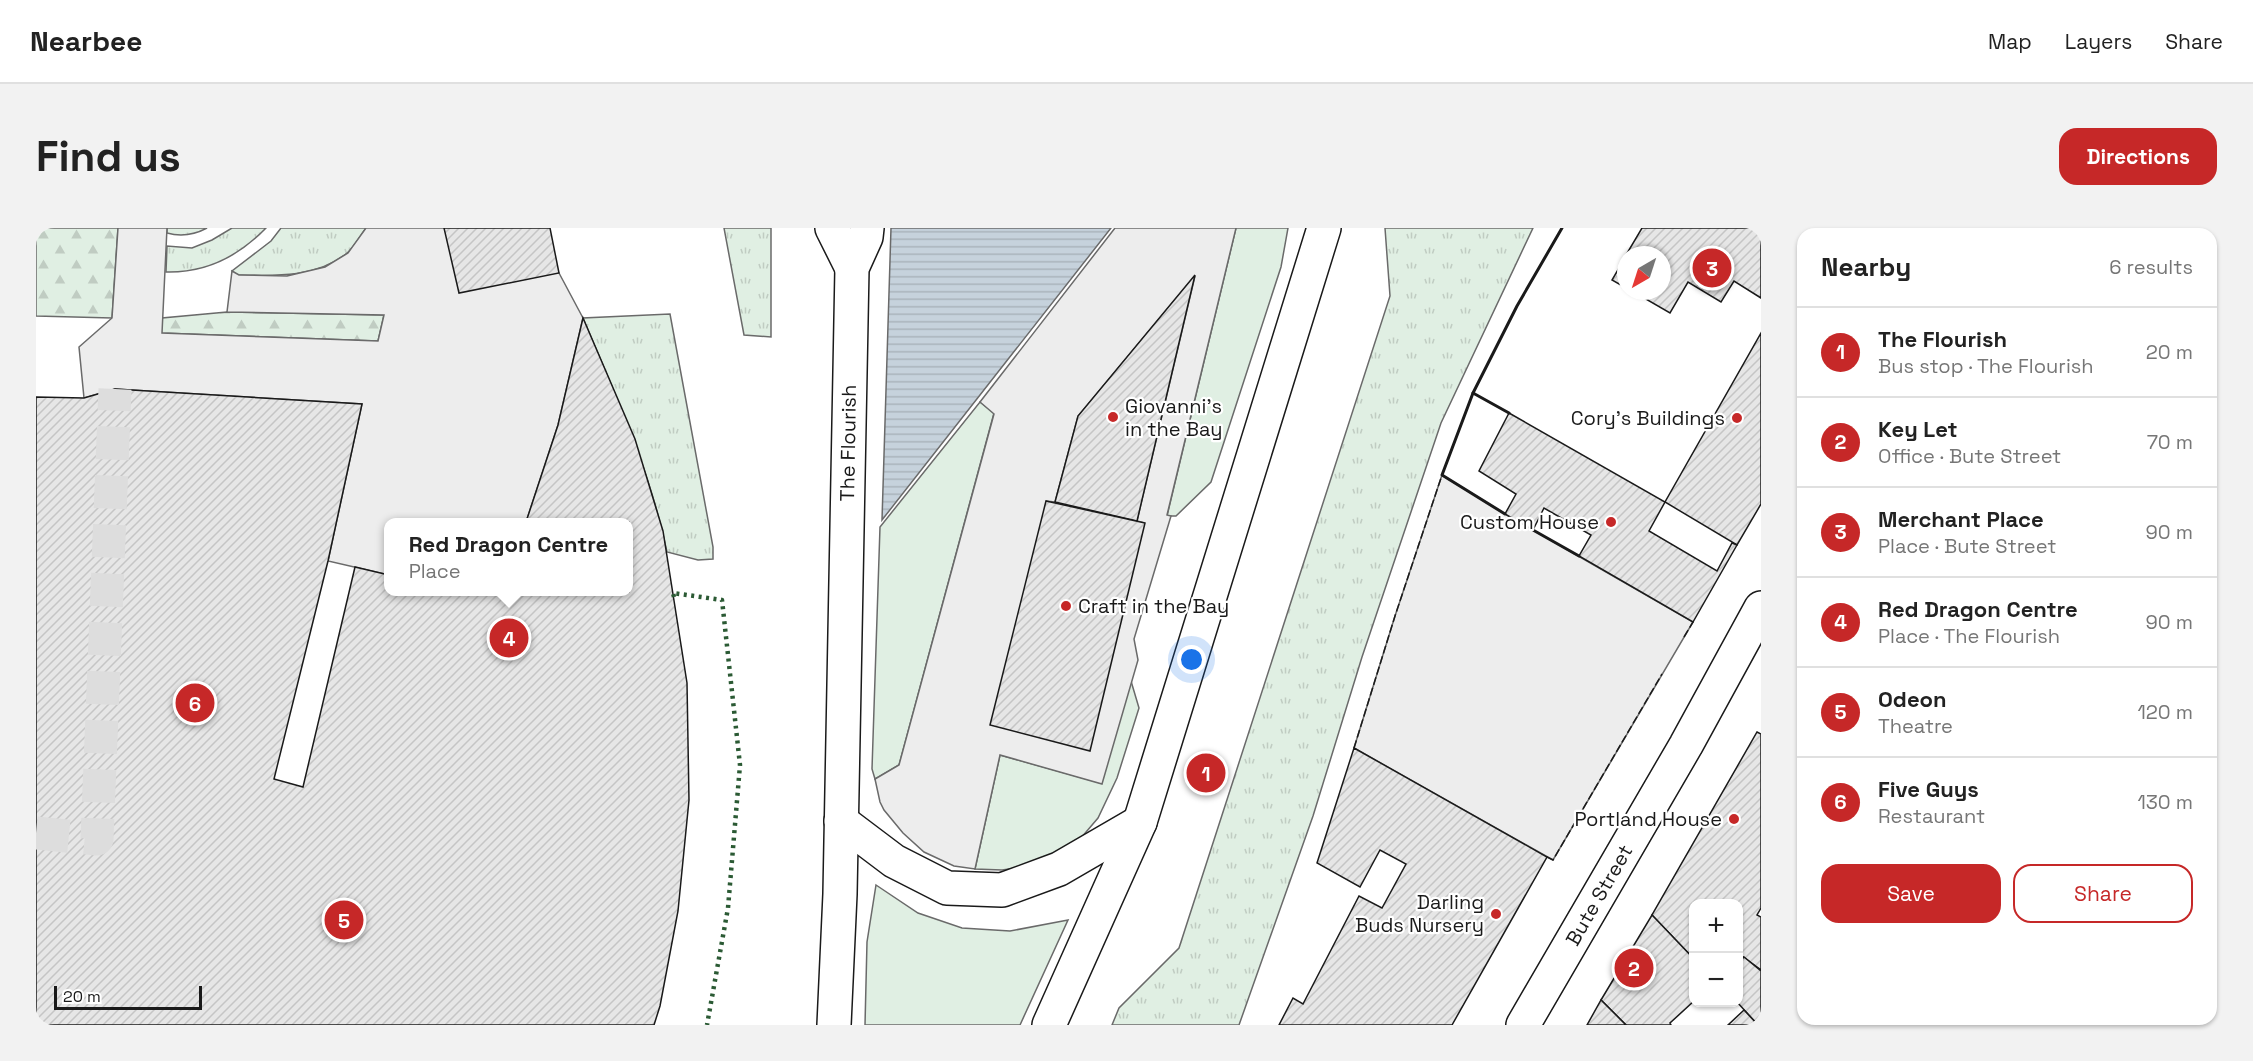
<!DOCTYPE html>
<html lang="en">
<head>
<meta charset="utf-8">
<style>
  body { margin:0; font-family:"Space Grotesk",sans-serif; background:#f2f2f2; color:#222 }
  .controls { position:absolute; right:18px; bottom:18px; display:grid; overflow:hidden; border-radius:12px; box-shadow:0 2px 4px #0004 }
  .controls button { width:54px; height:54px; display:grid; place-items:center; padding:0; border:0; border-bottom:2px solid #e0e0e0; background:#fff; color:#222; font:30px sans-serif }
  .compass { position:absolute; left:1581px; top:18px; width:54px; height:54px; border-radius:50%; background:#fff; box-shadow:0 2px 4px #0004; rotate:219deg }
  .scale { position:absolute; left:18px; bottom:15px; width:148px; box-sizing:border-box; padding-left:6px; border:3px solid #1a1a1a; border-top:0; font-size:16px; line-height:21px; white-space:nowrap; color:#1a1a1a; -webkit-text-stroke:4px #fff; paint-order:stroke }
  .you { position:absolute; left:1156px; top:432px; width:21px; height:21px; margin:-15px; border:4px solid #fff; border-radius:50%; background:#1a73e8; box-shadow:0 0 0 9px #1a73e833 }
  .badge { display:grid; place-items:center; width:39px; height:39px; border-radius:50%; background:#c62828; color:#fff; font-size:20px; font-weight:700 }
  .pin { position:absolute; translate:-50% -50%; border:3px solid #fff; box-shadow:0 2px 6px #0006 }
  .popup { position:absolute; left:348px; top:290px; width:249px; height:78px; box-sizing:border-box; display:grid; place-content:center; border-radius:12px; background:#fff; filter:drop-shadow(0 2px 4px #0005); font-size:20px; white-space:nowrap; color:#767676 }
  .popup b { font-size:22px; color:#222 }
  .popup::after { content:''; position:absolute; left:50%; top:100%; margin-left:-12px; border:12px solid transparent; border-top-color:#fff }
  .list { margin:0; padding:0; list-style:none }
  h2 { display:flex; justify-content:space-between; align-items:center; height:78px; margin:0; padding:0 24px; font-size:26px }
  h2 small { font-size:20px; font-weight:400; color:#767676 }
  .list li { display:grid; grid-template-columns:39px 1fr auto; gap:18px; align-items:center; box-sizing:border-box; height:90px; padding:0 24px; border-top:2px solid #e0e0e0 }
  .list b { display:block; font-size:22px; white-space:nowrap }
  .list p { margin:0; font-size:20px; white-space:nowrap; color:#767676 }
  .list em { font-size:20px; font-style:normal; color:#767676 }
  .actions { display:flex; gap:12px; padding:18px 24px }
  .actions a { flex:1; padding:14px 0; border:2px solid #c62828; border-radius:18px; text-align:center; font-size:21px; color:#c62828 }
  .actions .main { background:#c62828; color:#fff }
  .map { position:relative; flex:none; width:1725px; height:797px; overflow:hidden; border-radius:18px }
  header { display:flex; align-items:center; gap:36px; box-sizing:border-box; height:84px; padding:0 30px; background:#fff; border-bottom:2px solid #e0e0e0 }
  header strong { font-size:28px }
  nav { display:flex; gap:33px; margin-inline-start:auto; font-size:21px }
  .intro { display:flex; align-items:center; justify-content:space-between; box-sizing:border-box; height:144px; padding:0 36px }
  h1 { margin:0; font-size:42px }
  .button { padding:15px 27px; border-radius:18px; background:#c62828; color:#fff; font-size:21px; font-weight:700 }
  main { display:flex; gap:36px; padding:0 36px }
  aside { flex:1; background:#fff; border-radius:18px; box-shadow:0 2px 4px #0004 }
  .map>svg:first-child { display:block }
</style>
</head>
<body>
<header>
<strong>Nearbee</strong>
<nav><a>Map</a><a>Layers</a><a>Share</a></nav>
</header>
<div class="intro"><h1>Find us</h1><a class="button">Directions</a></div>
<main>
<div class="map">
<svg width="1725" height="797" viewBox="0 0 1725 797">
  <defs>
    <pattern id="grass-tufts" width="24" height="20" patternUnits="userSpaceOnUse" patternTransform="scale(1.5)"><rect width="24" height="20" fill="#e0efe3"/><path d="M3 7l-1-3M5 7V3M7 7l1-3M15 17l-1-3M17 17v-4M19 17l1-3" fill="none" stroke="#c0ccc2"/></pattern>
    <pattern id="forest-firs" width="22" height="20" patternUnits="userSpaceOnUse" patternTransform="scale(1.5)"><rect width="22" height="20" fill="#e0efe3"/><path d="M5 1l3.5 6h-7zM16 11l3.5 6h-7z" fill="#c0ccc2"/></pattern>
    <pattern id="water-rules" width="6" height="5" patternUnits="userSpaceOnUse" patternTransform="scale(1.5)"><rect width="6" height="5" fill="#c6d2dc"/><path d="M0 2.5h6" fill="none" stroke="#aab4bc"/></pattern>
    <pattern id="building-hatch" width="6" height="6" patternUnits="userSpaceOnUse" patternTransform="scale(1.5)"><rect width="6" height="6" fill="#e6e6e6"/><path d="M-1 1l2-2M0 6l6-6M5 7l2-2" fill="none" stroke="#c5c5c5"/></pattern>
  </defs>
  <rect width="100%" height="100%" fill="#fff"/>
  <g fill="url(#grass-tufts)" stroke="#6a6a6a" stroke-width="1.5">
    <path d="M131 0H171C158 7 146 9 131 5Z"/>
    <path d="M196 0H230C203 28 169 45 130 44L131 18 156 20 176 12Z"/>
    <path d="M245 0H330C324 8 318 20 310 26 279 50 240 48 202 47L196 43 235 13Z"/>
    <polygon points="688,0 735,0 735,109 708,107"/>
    <polygon points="1349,0 1497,0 1405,195 1326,429 1277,588 1203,797 1076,797 1083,780 1143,720 1354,68"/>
    <path d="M634 86 677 319V331L662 332 631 324C614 242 579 166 547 90Z"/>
  </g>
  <g fill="url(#forest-firs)" stroke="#6a6a6a" stroke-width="1.5">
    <polygon points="0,0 82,0 76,90 0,88"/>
    <polygon points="191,84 348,87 342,113 125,105 126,90"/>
  </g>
  <g fill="#e0efe3" stroke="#6a6a6a" stroke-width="1.5">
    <polygon points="1200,0 1252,0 1245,39 1175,254 1140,288 1131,288"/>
    <polygon points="944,174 958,185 863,537 839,551 836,541 844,299"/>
    <polygon points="1095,453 1103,480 1081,550 1062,590 1039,617 1002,637 966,642 939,641 964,527 1065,555"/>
    <polygon points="840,657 882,685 926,700 974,703 1032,692 984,797 829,797 831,714"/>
  </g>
  <g fill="#ededed" stroke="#6a6a6a" stroke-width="1.5" fill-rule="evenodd">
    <polygon points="82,0 131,0 126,105 342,113 348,87 191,84 196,43 203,47 251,48 289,39 312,25 330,0 408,0 523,45 547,90 522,197 490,294 353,294 353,347 292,333 326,176 79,161 48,170 43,119 76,90"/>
    <path d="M1079 0H1200L1131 287 1135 288 1098 411 1102 432 1066 556 964 527 939 641 918 638 888 624 867 605 848 582 844 574 839 551 863 537 958 186 944 174ZM1159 48 1101 293 1109 295 1010 273 1019 274 1042 188Z"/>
    <polygon points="1406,247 1469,286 1657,394 1517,632 1318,520 1359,388"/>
  </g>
  <polygon fill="url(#water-rules)" stroke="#6a6a6a" stroke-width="1.5" points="855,0 1075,0 846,292"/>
  <g fill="url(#building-hatch)" stroke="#1a1a1a" stroke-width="1.5">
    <polygon points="408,0 514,0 523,45 423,65"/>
    <polygon points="1606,0 1725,0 1725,70 1698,53 1685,74 1652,54 1634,85 1596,63 1626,63 1626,27 1590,27"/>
    <polygon points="1590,28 1590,60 1576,52"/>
    <polygon points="1159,47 1101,293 1019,274 1042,188"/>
    <polygon points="547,90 599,211 627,303 651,455 653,572 642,683 624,778 618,797 0,797 0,169 48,170 79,161 326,176 292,333 238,551 267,559 319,339 353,347 353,364 593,364 593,294 490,294 522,197"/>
    <polygon points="1725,105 1725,276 1701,317 1629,274"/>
    <polygon points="1473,185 1629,274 1613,303 1681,343 1696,315 1701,317 1657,394 1543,328 1555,307 1508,280 1497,302 1469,286 1480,266 1443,243"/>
    <polygon points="1010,273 1109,295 1054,523 954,497"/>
    <polygon points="1721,504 1725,506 1725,680 1721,687 1725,689 1725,742 1702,725 1702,676 1658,676 1658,731 1616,687"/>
    <polygon points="1318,520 1511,629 1416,797 1243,797 1257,770 1267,776 1323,668 1346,680 1370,636 1344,622 1324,659 1281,635"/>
    <polygon points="1616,687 1658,731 1658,773 1634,795 1635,797 1590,797 1565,772"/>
    <polygon points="1708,729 1725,743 1725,797 1722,797 1701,774 1702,774 1702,735"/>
    <polygon points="1565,772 1590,797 1551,797"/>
    <polygon points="1708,782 1722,797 1692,797"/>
  </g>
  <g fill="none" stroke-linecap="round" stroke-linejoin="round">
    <polyline stroke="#ddd" stroke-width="33" stroke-dasharray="33 16" stroke-linecap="butt" points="0,605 61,611 79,161"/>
    <defs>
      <g id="minor">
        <polyline points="796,0 816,40"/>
        <polyline points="1487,797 1650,517 1725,380"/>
      </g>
      <g id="primary">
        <polyline points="805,593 858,633 911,660 966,662 1023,641 1104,594"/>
        <polyline points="798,797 804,666 816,40 830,9 831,0"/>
        <polyline points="1013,797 1104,594 1288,0"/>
      </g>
    </defs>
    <use href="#minor" stroke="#1a1a1a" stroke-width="36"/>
    <use href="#primary" stroke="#1a1a1a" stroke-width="36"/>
    <use href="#minor" stroke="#fff" stroke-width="33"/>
    <use href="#primary" stroke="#fff" stroke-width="33"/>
    <polyline stroke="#2b5a34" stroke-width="4.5" stroke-dasharray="3 4.5" stroke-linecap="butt" points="638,369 637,365 686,372 704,537 692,680 671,797"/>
    <g stroke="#1a1a1a" stroke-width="1.5" stroke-dasharray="8 3" stroke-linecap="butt">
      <polyline points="1648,409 1657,394"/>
      <polyline points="1318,520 1359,388 1406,247"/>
      <polyline points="1511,629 1517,632 1626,446"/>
    </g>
    <g stroke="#1a1a1a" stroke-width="3">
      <polyline points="1437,165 1406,247 1469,286"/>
      <polyline points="1473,185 1437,165 1481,78 1526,0"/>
      <polyline points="1497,302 1543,328"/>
    </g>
  </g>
  <g fill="#c62828" stroke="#fff" stroke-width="2">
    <circle cx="1077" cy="189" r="6"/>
    <circle cx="1701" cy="190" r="6"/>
    <circle cx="1575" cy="294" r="6"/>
    <circle cx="1030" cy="378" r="6"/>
    <circle cx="1698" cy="591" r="6"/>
    <circle cx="1460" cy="686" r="6"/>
  </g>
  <g text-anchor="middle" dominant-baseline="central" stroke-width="4.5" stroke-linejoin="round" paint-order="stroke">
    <g font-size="20" fill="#1a1a1a" stroke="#fff" text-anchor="end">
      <text x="1089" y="178" text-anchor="start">Giovanni's<tspan x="1089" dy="23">in the Bay</tspan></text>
      <text x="1689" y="190">Cory's Buildings</text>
      <text x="1563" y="294">Custom House</text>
      <text x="1042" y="378" text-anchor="start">Craft in the Bay</text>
      <text x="1686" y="591">Portland House</text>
      <text x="1448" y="674">Darling<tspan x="1448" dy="23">Buds Nursery</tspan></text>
    </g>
    <g font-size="20" fill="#1a1a1a" stroke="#fff">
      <text transform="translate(812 215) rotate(-89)">The Flourish</text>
      <text transform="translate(1563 667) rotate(-60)">Bute Street</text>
    </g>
  </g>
</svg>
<div class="controls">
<button>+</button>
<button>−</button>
</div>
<svg class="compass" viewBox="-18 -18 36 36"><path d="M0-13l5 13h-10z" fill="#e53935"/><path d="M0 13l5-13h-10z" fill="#767676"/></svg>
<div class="scale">20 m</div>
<div class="you"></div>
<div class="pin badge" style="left:1170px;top:545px">1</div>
<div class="pin badge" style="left:1598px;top:740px">2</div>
<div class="pin badge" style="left:1676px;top:40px">3</div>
<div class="pin badge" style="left:473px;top:410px">4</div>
<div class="popup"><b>Red Dragon Centre</b>Place</div>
<div class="pin badge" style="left:308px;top:692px">5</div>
<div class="pin badge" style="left:159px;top:475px">6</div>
</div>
<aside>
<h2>Nearby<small>6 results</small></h2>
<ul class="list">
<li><span class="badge">1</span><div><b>The Flourish</b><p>Bus stop · The Flourish</p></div><em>20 m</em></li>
<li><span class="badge">2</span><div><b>Key Let</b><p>Office · Bute Street</p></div><em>70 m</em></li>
<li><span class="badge">3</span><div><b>Merchant Place</b><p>Place · Bute Street</p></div><em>90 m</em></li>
<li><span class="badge">4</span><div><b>Red Dragon Centre</b><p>Place · The Flourish</p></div><em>90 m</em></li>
<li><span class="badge">5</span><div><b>Odeon</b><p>Theatre</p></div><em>120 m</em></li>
<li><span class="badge">6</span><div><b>Five Guys</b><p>Restaurant</p></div><em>130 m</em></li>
</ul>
<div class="actions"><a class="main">Save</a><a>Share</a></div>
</aside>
</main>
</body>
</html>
